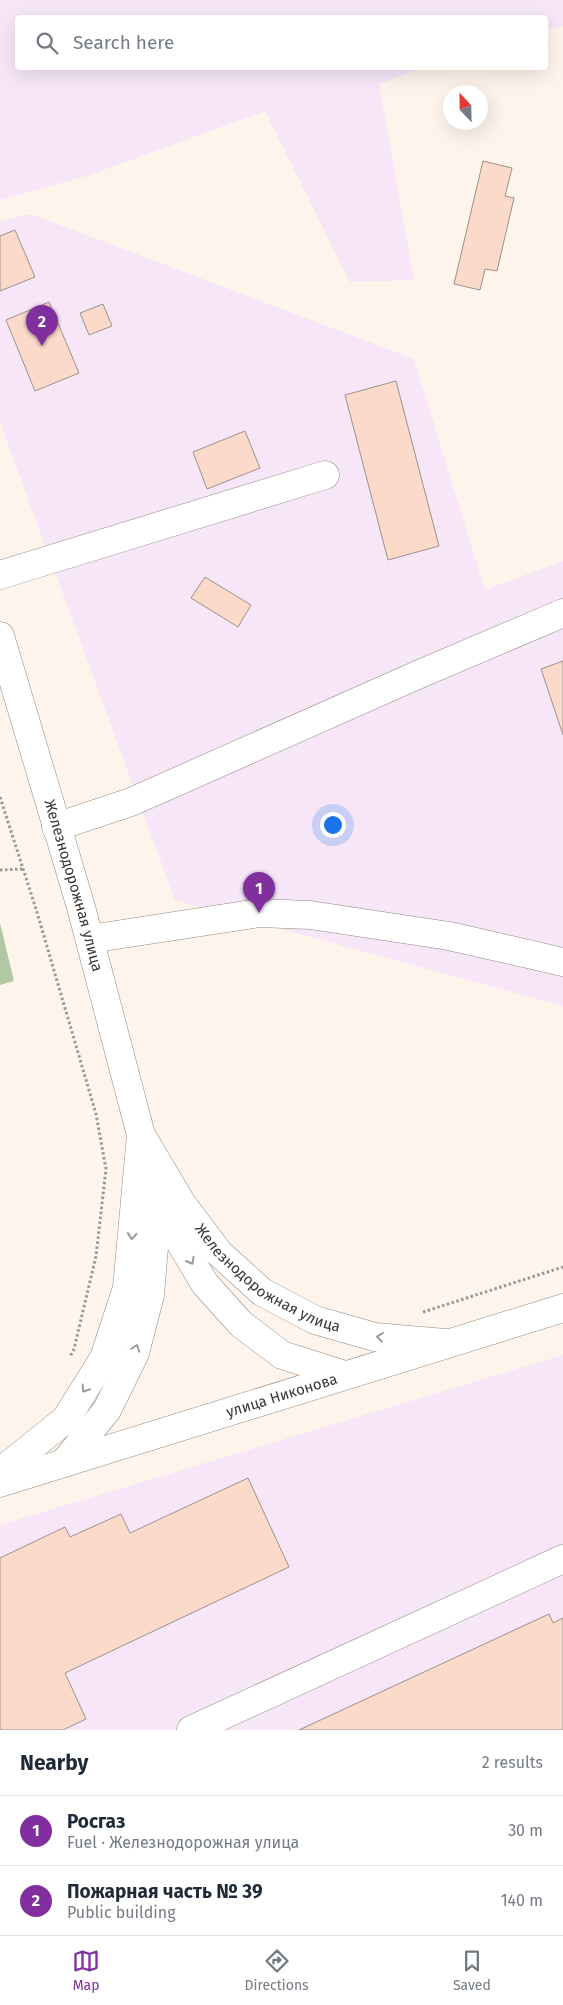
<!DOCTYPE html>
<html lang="en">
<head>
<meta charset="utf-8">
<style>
  body { margin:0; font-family:"Fira Sans",sans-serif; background:#f6f6f7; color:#1f2937 }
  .compass { position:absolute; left:443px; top:85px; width:45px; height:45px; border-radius:50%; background:#fff; box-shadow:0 5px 20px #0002; rotate:338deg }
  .you { position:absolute; left:332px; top:824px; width:18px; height:18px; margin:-12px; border:4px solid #fff; border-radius:50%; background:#1a73e8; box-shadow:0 0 0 8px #1a73e833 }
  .badge { display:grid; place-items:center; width:32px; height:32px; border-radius:50%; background:#812f9f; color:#fff; font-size:16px; font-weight:700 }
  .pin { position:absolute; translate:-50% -41px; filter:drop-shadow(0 1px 2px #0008) }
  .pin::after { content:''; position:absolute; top:26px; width:18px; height:15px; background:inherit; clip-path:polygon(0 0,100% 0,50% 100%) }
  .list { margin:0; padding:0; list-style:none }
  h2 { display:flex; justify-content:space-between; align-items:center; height:65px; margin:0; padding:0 20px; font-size:21px }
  h2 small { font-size:16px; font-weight:400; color:#747a83 }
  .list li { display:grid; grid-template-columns:32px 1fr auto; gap:15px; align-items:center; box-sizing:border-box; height:70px; padding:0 20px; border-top:1px solid #e0e1e3 }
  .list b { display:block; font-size:19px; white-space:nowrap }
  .list p { margin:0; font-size:16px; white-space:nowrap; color:#747a83 }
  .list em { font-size:16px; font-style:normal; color:#747a83 }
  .icon { flex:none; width:28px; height:28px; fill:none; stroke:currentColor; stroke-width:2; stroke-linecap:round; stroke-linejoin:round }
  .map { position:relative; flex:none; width:563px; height:1730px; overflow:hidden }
  .search { position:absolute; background:#fff; box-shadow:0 5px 20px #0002; left:15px; right:15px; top:15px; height:55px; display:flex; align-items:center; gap:12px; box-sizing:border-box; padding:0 18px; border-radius:5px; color:#747a83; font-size:19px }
  .sheet { height:205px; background:#fff }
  nav { display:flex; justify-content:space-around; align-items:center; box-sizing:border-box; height:70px; border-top:1px solid #e0e1e3; background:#fff; font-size:14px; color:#747a83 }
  nav a { display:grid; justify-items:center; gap:2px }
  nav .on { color:#812f9f }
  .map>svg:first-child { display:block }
</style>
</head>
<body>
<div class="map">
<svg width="563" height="1730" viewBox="0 0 563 1730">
  <rect width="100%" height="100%" fill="#fef4ec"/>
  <g fill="#f6e6f8">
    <polygon points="0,0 563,0 563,26 546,29 546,18 18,18 18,68 421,68 379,84 414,280 350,282 265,111 90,175 0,200"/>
    <polygon points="31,214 414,359 485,590 563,561 563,1006 175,900 0,422 0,221"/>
    <polygon points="563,1355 563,1730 0,1730 0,1525"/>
  </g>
  <polygon fill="#b2c7a4" points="0,923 14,981 0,985"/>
  <g fill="#fbdaca" stroke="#9c918c">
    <polygon points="483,161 512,168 505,196 514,198 497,271 485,269 480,290 454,284"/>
    <polygon points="15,230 35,277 0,291 0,236"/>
    <polygon points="49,302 79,373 35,391 6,320"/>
    <polygon points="103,304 112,326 89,335 80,313"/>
    <polygon points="396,381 439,546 388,560 345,395"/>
    <polygon points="245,431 260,468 207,489 193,452"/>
    <polygon points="205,577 251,605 238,627 191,598"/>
    <polygon points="563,661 563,735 541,669"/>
    <polygon points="248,1478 289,1567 65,1673 86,1719 63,1730 0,1730 0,1558 65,1527 70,1537 121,1514 130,1533"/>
    <polygon points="549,1614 553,1623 563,1618 563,1730 299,1730"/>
  </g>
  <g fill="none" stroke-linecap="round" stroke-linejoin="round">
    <defs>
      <g id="minor">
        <polyline points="0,575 325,475"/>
        <polyline points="56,827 131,802 422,673 563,613"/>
        <polyline points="90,939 259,913 310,915 449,936 563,962"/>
        <polyline points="191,1730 563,1559"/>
      </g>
      <g id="major">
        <path id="s1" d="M0 636 81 907 141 1135 182 1204 219 1253 262 1292 315 1320 375 1337 445 1343"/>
        <polyline points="162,1198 171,1227 205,1284 241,1324 282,1355 345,1375"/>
        <polyline points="64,1463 107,1410 135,1353 150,1295 155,1235 148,1181"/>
        <polyline points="0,1472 66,1419 104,1358 127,1288 141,1135"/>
        <path id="s2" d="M0 1483 563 1308"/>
      </g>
    </defs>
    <use href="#minor" stroke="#928a82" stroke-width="29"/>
    <use href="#major" stroke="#928a82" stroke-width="29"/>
    <g stroke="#9f9892" stroke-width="3" stroke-dasharray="2.5 2.5" stroke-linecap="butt">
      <polyline points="0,797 36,909 96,1114 106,1169 96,1256 74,1349 70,1357"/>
      <polyline points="0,870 23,869"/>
      <polyline points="423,1312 563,1267"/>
    </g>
    <use href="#minor" stroke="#fff" stroke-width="28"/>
    <use href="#major" stroke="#fff" stroke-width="28"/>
  </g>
  <defs><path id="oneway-chevron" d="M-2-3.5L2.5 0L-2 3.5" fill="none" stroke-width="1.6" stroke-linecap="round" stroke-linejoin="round" transform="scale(1.25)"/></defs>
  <g stroke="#9c9a99">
    <use href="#oneway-chevron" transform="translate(132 1236) rotate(95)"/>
    <use href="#oneway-chevron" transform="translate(191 1261) rotate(60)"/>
    <use href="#oneway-chevron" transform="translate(380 1337) rotate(-173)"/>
    <use href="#oneway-chevron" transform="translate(136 1348) rotate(-72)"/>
    <use href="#oneway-chevron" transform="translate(85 1389) rotate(122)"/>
  </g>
  <g text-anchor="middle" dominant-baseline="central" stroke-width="4" stroke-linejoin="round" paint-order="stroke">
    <g font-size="15" fill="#3a3633" stroke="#fef4ec">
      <text stroke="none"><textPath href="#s1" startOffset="260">Железнодорожная улица</textPath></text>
      <text stroke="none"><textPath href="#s1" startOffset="715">Железнодорожная улица</textPath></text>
      <text stroke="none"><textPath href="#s2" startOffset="295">улица Никонова</textPath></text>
    </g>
  </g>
</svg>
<svg class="compass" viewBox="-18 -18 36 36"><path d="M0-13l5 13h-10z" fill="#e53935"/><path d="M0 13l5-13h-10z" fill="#747a83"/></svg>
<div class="you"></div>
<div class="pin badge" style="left:259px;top:913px">1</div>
<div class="pin badge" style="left:42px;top:346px">2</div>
<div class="search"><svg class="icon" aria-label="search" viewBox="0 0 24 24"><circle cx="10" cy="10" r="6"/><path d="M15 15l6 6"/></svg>Search here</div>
</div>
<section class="sheet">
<h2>Nearby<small>2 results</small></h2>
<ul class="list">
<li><span class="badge">1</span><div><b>Росгаз</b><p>Fuel · Железнодорожная улица</p></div><em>30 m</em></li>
<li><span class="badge">2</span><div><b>Пожарная часть № 39</b><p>Public building</p></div><em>140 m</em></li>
</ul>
</section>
<nav>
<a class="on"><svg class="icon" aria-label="map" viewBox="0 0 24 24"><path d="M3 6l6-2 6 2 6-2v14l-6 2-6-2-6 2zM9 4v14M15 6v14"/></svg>Map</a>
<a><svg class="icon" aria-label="directions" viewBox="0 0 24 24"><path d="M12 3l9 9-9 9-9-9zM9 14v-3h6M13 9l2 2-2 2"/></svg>Directions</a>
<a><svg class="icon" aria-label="saved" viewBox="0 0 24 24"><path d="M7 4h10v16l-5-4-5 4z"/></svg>Saved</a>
</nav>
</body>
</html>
